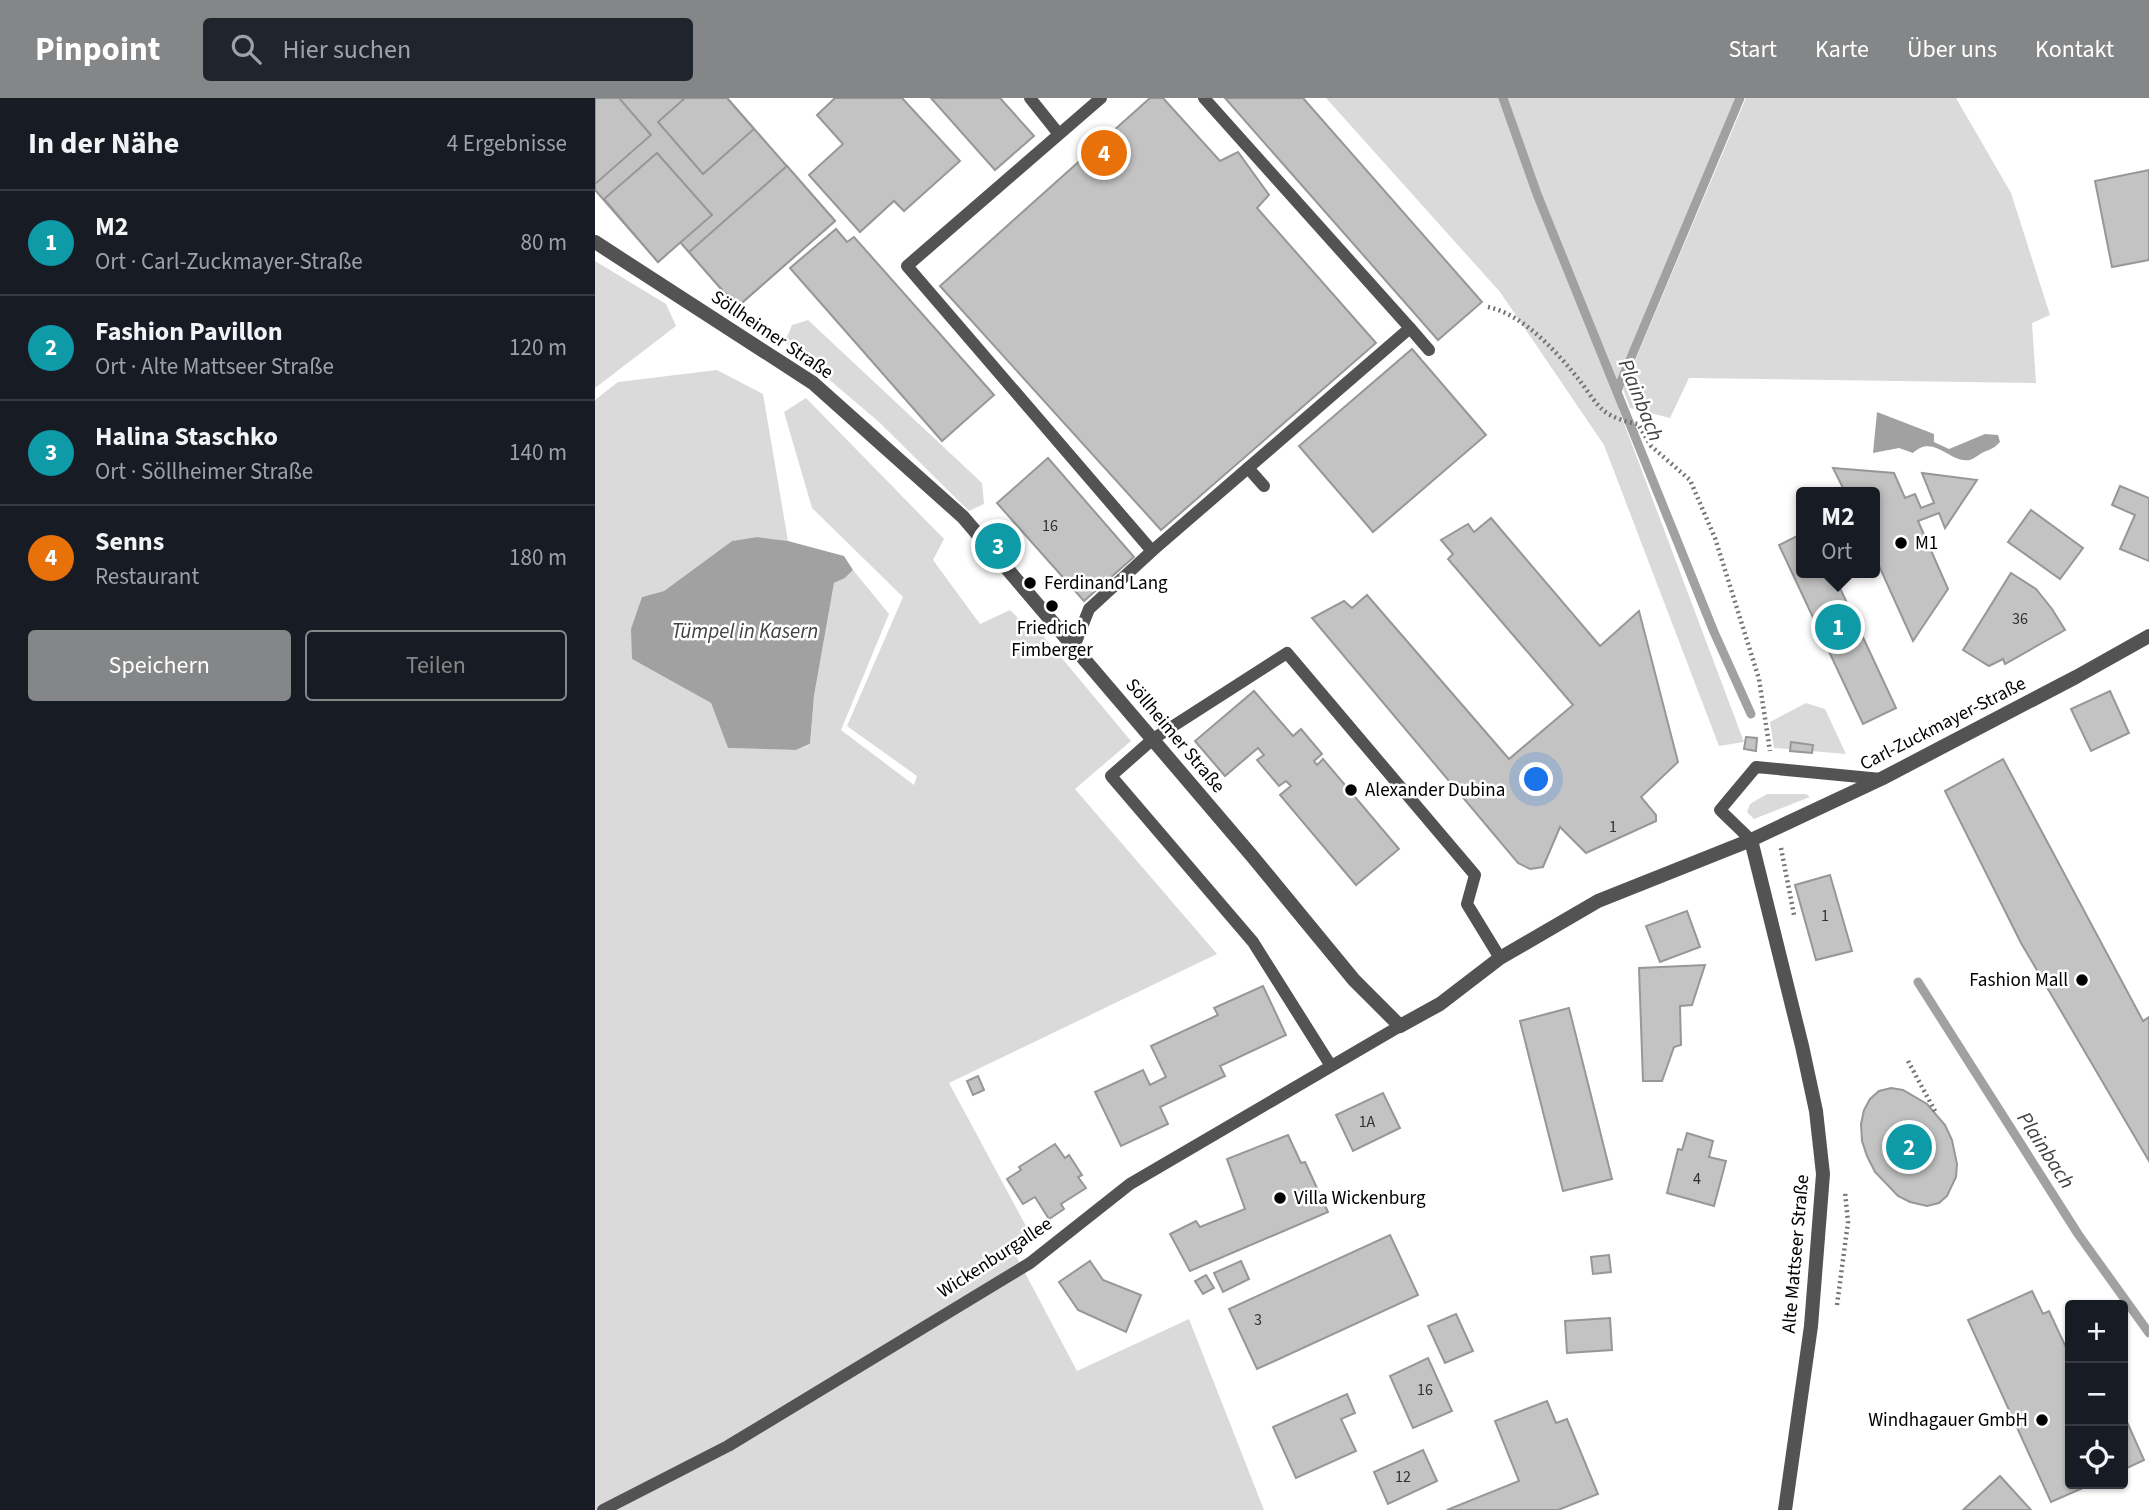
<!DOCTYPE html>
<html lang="de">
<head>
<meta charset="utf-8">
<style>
  body { margin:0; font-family:"Source Sans 3",sans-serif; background:#20242c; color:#f1f3f6 }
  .controls { position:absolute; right:21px; bottom:21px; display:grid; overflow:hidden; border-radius:7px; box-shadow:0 2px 5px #0004 }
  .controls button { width:63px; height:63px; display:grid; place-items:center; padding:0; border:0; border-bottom:2px solid #363941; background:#171b24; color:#f1f3f6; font:35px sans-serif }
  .you { position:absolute; left:942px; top:682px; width:24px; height:24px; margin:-18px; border:5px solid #fff; border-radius:50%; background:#1a73e8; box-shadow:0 0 0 10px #1a73e833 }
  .badge { display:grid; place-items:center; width:46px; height:46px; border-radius:50%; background:#858687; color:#fff; font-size:23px; font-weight:700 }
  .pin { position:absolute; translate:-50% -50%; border:4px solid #fff; box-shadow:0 2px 7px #0006 }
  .popup { position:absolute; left:1201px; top:389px; width:84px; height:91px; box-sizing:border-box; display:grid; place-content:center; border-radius:7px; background:#171b24; filter:drop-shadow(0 2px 5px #0005); font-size:23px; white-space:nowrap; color:#9ea1a6 }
  .popup b { font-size:26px; color:#f1f3f6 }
  .popup::after { content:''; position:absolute; left:50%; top:100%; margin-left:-14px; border:14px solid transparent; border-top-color:#171b24 }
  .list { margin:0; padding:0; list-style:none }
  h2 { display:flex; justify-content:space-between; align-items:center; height:91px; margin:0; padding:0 28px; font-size:30px }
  h2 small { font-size:23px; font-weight:400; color:#9ea1a6 }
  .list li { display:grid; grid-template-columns:46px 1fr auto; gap:21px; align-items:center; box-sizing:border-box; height:105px; padding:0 28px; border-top:2px solid #363941 }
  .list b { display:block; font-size:26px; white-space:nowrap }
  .list p { margin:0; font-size:23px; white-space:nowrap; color:#9ea1a6 }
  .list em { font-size:23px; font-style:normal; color:#9ea1a6 }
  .actions { display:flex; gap:14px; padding:21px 28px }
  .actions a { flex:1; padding:16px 0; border:2px solid #858687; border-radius:7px; text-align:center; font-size:24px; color:#858687 }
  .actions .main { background:#858687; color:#fff }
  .icon { flex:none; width:38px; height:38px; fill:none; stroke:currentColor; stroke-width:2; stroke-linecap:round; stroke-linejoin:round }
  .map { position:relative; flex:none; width:1554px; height:1412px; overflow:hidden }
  header { display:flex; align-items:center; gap:42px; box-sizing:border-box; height:98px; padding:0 35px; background:#858687; color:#fff }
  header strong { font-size:33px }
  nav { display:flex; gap:38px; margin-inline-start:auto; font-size:24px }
  .search { width:490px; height:63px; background:#20242c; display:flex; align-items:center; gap:18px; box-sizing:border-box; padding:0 24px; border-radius:7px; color:#9ea1a6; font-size:26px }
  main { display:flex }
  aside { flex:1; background:#171b24 }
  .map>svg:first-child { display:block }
</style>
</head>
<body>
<header>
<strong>Pinpoint</strong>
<div class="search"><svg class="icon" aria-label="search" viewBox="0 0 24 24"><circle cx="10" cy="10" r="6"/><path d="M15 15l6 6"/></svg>Hier suchen</div>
<nav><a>Start</a><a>Karte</a><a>Über uns</a><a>Kontakt</a></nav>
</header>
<main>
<aside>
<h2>In der Nähe<small>4 Ergebnisse</small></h2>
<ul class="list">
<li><span class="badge" style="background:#0f9aa8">1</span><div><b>M2</b><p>Ort · Carl-Zuckmayer-Straße</p></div><em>80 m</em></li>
<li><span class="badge" style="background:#0f9aa8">2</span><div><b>Fashion Pavillon</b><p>Ort · Alte Mattseer Straße</p></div><em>120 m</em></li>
<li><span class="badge" style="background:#0f9aa8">3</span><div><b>Halina Staschko</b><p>Ort · Söllheimer Straße</p></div><em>140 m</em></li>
<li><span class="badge" style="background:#e8710a">4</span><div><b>Senns</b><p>Restaurant</p></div><em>180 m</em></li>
</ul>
<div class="actions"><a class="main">Speichern</a><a>Teilen</a></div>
</aside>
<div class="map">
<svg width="1554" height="1412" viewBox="0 0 1554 1412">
  <rect width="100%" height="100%" fill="#fff"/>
  <g fill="#dadada">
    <polygon points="731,0 1141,0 1023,280 1024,312 1149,644 1124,648 1009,347 905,194"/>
    <polygon points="1151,0 1361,0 1416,95 1455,217 1437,225 1441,285 1094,280 1075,320 1035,310 1028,291"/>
    <polygon points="0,163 71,206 81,228 0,290"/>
    <polygon points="213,222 387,385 389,406 374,413 284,324 190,244 197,227"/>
    <polygon points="122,272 168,296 193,443 162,439 137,443 69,493 47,499 37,561 116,605 133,650 201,652 215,647 219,598 239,485 250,480 258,472 294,516 246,632 319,687 322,678 252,628 308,499 217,410 189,314 211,300 349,441 338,462 385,526 415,512 427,524 440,528 536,643 480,691 622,856 354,985 439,1143 419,1154 482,1273 594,1221 669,1412 0,1412 0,302 23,284"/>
    <polygon points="1211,605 1230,611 1251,656 1179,650 1175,624"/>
    <polygon points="1172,696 1211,696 1215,699 1159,721 1152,714 1155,706"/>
  </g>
  <g fill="#a1a1a1">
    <path d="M1282 314 1339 336V344L1354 351 1390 336 1403 337 1405 344C1399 350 1397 351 1391 353 1385 355 1381 360 1375 362 1355 366 1339 335 1318 355L1304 350 1278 355Z"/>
    <polygon points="162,439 193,443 249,458 258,472 250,480 239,485 219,598 215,646 201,652 133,650 116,605 37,561 36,531 47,499 69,493 137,443"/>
  </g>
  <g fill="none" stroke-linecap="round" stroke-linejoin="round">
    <g stroke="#a1a1a1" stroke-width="9">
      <polyline points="908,0 942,96 1119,534 1156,616"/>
      <polyline points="1022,293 1145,0"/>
      <polyline points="1323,884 1483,1136 1554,1235"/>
    </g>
  </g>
  <g fill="#c3c3c3" stroke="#979797" stroke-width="2">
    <polygon points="0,0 132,0 240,123 142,209 85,144 63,164 0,92"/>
    <polygon points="0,0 24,0 56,37 0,86"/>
    <polygon points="90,0 132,0 159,31 108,76 63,24"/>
    <polygon points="240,0 307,0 365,63 309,113 299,103 265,134 214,77 248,46 222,17"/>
    <polygon points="336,0 405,0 439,38 400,72"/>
    <polygon points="555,0 568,0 625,63 643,54 674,97 662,110 781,245 566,432 345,188"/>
    <polygon points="630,0 708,0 887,204 843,242"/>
    <polygon points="62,55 117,117 63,164 9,101"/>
    <polygon points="192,68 240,123 142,209 94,154"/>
    <polygon points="1554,72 1554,162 1517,169 1500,83"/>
    <polygon points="241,131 252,144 259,139 399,297 347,343 195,170"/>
    <polygon points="817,251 891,337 778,434 704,348"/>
    <polygon points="453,360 539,459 489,503 402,405"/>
    <polygon points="1238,370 1299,375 1310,400 1320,396 1326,410 1339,405 1327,375 1382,382 1350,430 1344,415 1323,423 1353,491 1318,543 1280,459 1280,394 1250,394"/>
    <polygon points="1525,388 1554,400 1554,463 1525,451 1540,417 1517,407"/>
    <polygon points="1436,412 1488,450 1465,481 1413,444"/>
    <polygon points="896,420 1005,548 1044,513 1083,664 1046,699 1061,717 1061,723 991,755 965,729 948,769 935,771 923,765 717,520 749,503 757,510 772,497 914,661 978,607 853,461 858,456 846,442 873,426 879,434"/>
    <polygon points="1206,436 1206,475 1238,475 1301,610 1268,626 1184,447"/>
    <polygon points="1416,475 1441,491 1457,511 1470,532 1410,566 1408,561 1394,568 1368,552"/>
    <polygon points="659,593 698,638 706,631 727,656 719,663 722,667 728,661 804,751 761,787 685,697 696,688 691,683 684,688 662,662 669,657 663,650 630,678 600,643"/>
    <polygon points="1515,593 1534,635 1496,653 1476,611"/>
    <polygon points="1151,639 1162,640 1161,653 1149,651"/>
    <polygon points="1196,644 1218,647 1217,655 1195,653"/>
    <polygon points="1408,661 1548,923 1554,919 1554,1063 1426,845 1350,693"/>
    <polygon points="1235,777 1257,853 1221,862 1200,787"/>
    <polygon points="1092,813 1105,849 1065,864 1051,828"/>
    <polygon points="1110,867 1097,907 1085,908 1086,947 1079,949 1067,983 1048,983 1044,870"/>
    <polygon points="668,888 691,937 625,968 630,978 565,1009 573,1026 526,1048 500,994 548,972 555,987 571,979 556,948 623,917 619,910"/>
    <polygon points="974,910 1017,1081 968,1093 925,923"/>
    <polygon points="383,978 389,992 378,997 372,983"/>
    <polygon points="1296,990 1308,992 1332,1006 1350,1027 1357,1042 1362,1066 1361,1079 1352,1098 1344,1105 1332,1108 1315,1104 1303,1098 1280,1074 1272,1058 1267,1043 1266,1026 1269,1012 1275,1001 1284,993"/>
    <polygon points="788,995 805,1030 758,1053 741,1017"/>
    <polygon points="1092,1035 1118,1043 1114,1059 1131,1063 1119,1108 1072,1095 1083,1051 1087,1052"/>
    <polygon points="693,1037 706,1065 710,1064 733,1114 595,1173 575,1136 601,1123 605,1129 650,1111 632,1061"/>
    <polygon points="460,1046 470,1060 474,1057 487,1077 483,1079 491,1090 466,1106 469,1111 454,1121 440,1099 428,1106 412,1081 426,1072 424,1069"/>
    <polygon points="795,1137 823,1197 662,1271 634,1211"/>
    <polygon points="1014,1157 1016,1174 998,1176 996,1159"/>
    <polygon points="495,1163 508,1182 546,1197 531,1234 483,1212 464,1184"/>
    <polygon points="646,1163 654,1181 628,1194 619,1175"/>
    <polygon points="611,1177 619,1190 608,1196 600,1183"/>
    <polygon points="1437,1193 1448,1216 1454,1213 1475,1258 1475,1386 1497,1386 1456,1404 1373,1222"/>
    <polygon points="861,1216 878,1253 850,1265 833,1228"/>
    <polygon points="1015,1220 1017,1252 972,1255 970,1223"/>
    <polygon points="833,1260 857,1313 818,1330 795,1278"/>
    <polygon points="752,1296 760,1315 746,1321 761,1353 701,1380 678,1329"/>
    <polygon points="952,1303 961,1325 972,1321 1003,1396 963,1412 852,1412 924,1383 900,1323"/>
    <polygon points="1528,1315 1549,1362 1528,1372"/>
    <polygon points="828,1352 842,1383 793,1406 779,1374"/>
    <polygon points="1405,1378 1436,1412 1368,1412"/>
  </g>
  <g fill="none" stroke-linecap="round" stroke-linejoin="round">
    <g stroke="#757575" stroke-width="4.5" stroke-dasharray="2 3.5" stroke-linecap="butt">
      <path d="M893 209C928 216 963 255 985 283 992 292 999 304 1008 312 1017 320 1032 324 1043 326L1056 348 1095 382 1120 440 1164 581 1175 653"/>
      <polyline points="1186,750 1199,817"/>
      <polyline points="1313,963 1341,1015"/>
      <polyline points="1242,1207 1253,1124 1250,1094"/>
    </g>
    <g stroke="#535353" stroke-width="12">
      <polyline points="435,0 463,35"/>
      <polyline points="506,0 312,168 557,453"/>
      <polyline points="609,0 815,230"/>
      <polyline points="653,370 669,388"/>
      <polyline points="479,549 494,511 557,453 815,230 834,252"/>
      <polyline points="1156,742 1125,712 1161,669 1286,681"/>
      <polyline points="736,968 658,844 516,678 558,641 692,555 880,777 872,806 905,860"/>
      <polyline points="8,1412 133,1348 435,1165 535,1086 805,928"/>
    </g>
    <g stroke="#535353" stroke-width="14">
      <polyline points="0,144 218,285 368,419 657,758 759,882 805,928 845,906 905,860 1003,803 1156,742 1286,681 1481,579 1554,538"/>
      <polyline points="1156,742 1207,948 1221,1013 1228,1076 1216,1228 1190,1412"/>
    </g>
  </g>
  <g fill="#000" stroke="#fff" stroke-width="2.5">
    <circle cx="1306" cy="445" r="7"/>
    <circle cx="435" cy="485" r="7"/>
    <circle cx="457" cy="508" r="7"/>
    <circle cx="756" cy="692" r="7"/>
    <circle cx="1487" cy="882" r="7"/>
    <circle cx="685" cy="1100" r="7"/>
    <circle cx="1447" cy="1322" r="7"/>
  </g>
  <g text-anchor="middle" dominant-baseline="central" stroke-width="5" stroke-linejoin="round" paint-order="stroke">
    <g font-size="16" fill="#313131">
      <text x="455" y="428">16</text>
      <text x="1425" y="521">36</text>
      <text x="1018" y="729">1</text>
      <text x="1230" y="818">1</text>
      <text x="772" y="1024">1A</text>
      <text x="1102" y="1081">4</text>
      <text x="663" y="1222">3</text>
      <text x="830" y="1292">16</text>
      <text x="808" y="1379">12</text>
    </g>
    <g font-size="19" fill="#000" stroke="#fff">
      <text transform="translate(177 237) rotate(34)">Söllheimer Straße</text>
      <text transform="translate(1348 626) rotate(-27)">Carl-Zuckmayer-Straße</text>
      <text transform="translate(580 638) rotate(50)">Söllheimer Straße</text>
      <text transform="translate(1201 1156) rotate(-85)">Alte Mattseer Straße</text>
      <text transform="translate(400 1160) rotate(-33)">Wickenburgallee</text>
    </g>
    <g font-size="19" fill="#000" stroke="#fff" text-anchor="start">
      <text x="1320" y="445">M1</text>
      <text x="449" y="485">Ferdinand Lang</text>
      <text x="457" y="530" text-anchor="middle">Friedrich<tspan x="457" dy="22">Fimberger</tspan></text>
      <text x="770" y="692">Alexander Dubina</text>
      <text x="1473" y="882" text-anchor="end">Fashion Mall</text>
      <text x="699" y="1100">Villa Wickenburg</text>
      <text x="1433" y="1322" text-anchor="end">Windhagauer GmbH</text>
    </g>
    <g font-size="21" font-style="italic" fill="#424242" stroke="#fff">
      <text transform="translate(1046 302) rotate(68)">Plainbach</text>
      <text x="150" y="533">Tümpel in Kasern</text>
      <text transform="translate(1451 1052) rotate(57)">Plainbach</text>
    </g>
  </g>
</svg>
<div class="controls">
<button>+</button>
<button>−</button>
<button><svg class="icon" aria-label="locate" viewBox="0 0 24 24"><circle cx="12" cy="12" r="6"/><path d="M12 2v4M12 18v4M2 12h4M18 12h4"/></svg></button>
</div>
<div class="you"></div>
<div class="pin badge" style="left:1243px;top:529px;background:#0f9aa8">1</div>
<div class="popup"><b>M2</b>Ort</div>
<div class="pin badge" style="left:1314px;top:1049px;background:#0f9aa8">2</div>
<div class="pin badge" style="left:403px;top:448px;background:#0f9aa8">3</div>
<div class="pin badge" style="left:509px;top:55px;background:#e8710a">4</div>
</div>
</main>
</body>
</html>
